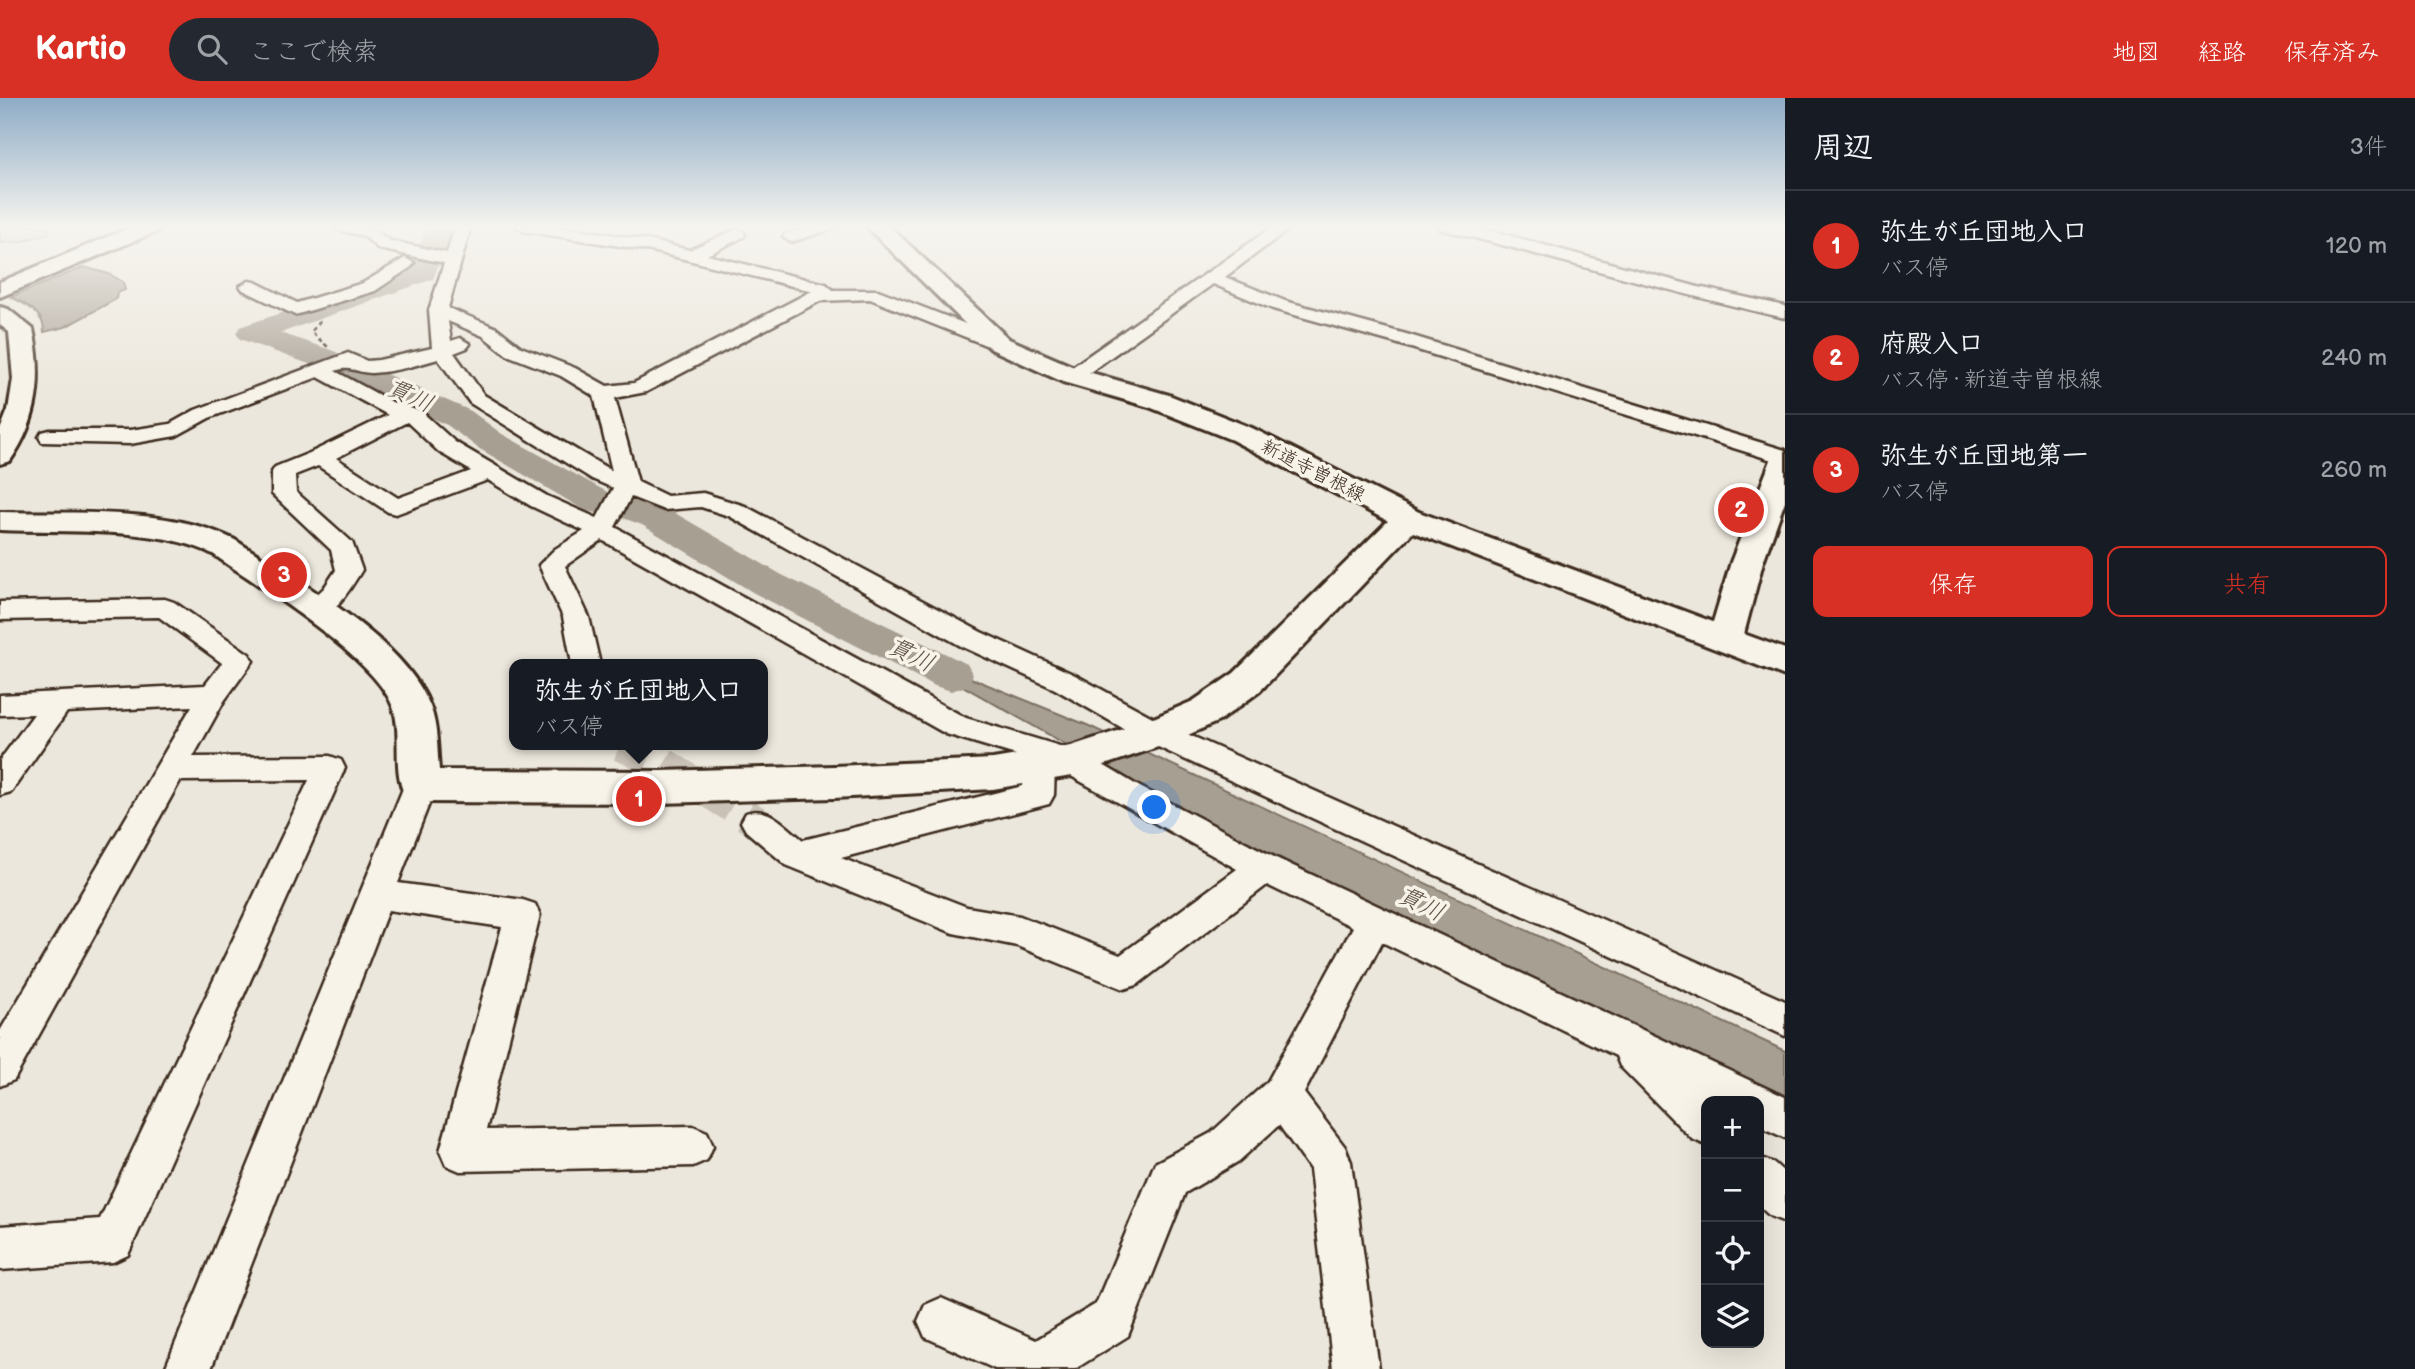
<!DOCTYPE html>
<html lang="ja">
<head>
<meta charset="utf-8">
<style>
  body { margin:0; font-family:"Balsamiq Sans","Klee One",sans-serif; background:#242831; color:#f1f3f6 }
  .controls { position:absolute; right:21px; bottom:21px; display:grid; overflow:hidden; border-radius:14px; box-shadow:0 7px 28px #0002 }
  .controls button { width:63px; height:63px; display:grid; place-items:center; padding:0; border:0; border-bottom:2px solid #363941; background:#171b24; color:#f1f3f6; font:35px sans-serif }
  .you { position:absolute; left:1155px; top:710px; width:24px; height:24px; margin:-18px; border:5px solid #fff; border-radius:50%; background:#1a73e8; box-shadow:0 0 0 10px #1a73e833 }
  .badge { display:grid; place-items:center; width:46px; height:46px; border-radius:50%; background:#d93025; color:#fff; font-size:23px; font-weight:700 }
  .pin { position:absolute; translate:-50% -50%; border:4px solid #fff; box-shadow:0 2px 7px #0006 }
  .popup { position:absolute; left:509px; top:561px; width:259px; height:91px; box-sizing:border-box; display:grid; place-content:center; border-radius:14px; background:#171b24; filter:drop-shadow(0 2px 5px #0005); font-size:23px; white-space:nowrap; color:#9ea1a6 }
  .popup b { font-size:26px; color:#f1f3f6 }
  .popup::after { content:''; position:absolute; left:50%; top:100%; margin-left:-14px; border:14px solid transparent; border-top-color:#171b24 }
  .list { margin:0; padding:0; list-style:none }
  h2 { display:flex; justify-content:space-between; align-items:center; height:91px; margin:0; padding:0 28px; font-size:30px }
  h2 small { font-size:23px; font-weight:400; color:#9ea1a6 }
  .list li { display:grid; grid-template-columns:46px 1fr auto; gap:21px; align-items:center; box-sizing:border-box; height:112px; padding:0 28px; border-top:2px solid #363941 }
  .list b { display:block; font-size:26px; white-space:nowrap }
  .list p { margin:0; font-size:23px; white-space:nowrap; color:#9ea1a6 }
  .list em { font-size:23px; font-style:normal; color:#9ea1a6 }
  .actions { display:flex; gap:14px; padding:21px 28px }
  .actions a { flex:1; padding:16px 0; border:2px solid #d93025; border-radius:14px; text-align:center; font-size:24px; color:#d93025 }
  .actions .main { background:#d93025; color:#fff }
  .icon { flex:none; width:38px; height:38px; fill:none; stroke:currentColor; stroke-width:2; stroke-linecap:round; stroke-linejoin:round }
  .map { position:relative; flex:none; width:1785px; height:1271px; overflow:hidden }
  header { display:flex; align-items:center; gap:42px; box-sizing:border-box; height:98px; padding:0 35px; background:#d93025; color:#fff }
  header strong { font-size:33px }
  nav { display:flex; gap:38px; margin-inline-start:auto; font-size:24px }
  .search { width:490px; height:63px; background:#242831; display:flex; align-items:center; gap:18px; box-sizing:border-box; padding:0 24px; border-radius:38px; color:#9ea1a6; font-size:26px }
  main { display:flex }
  aside { flex:1; background:#171b24 }
  .map>svg:first-child { display:block }
</style>
</head>
<body>
<header>
<strong>Kartio</strong>
<div class="search"><svg class="icon" aria-label="search" viewBox="0 0 24 24"><circle cx="10" cy="10" r="6"/><path d="M15 15l6 6"/></svg>ここで検索</div>
<nav><a>地図</a><a>経路</a><a>保存済み</a></nav>
</header>
<main>
<div class="map">
<svg width="1785" height="1271" viewBox="0 0 1785 1271">
  <rect width="100%" height="100%" fill="#ece7dc"/>
  <filter id="ink" filterUnits="userSpaceOnUse"><feTurbulence type="fractalNoise" baseFrequency=".0143" numOctaves="2"/><feDisplacementMap in="SourceGraphic" scale="14" xChannelSelector="R" yChannelSelector="G"/><feConvolveMatrix kernelMatrix="1 2 1 2 8 2 1 2 1" color-interpolation-filters="sRGB"/></filter>
  <g filter="url(#ink)">
    <polygon fill="#cec8bc" stroke="#84796d" stroke-width="2" points="0,128 48,128 49,135 20,144 0,145"/>
    <g fill="#a89f93" stroke="#7c7064" stroke-width="2">
      <path d="M84 169 109 176 123 184 125 192 117 195 116 201 65 229 44 234C45 216 26 206 11 199Z"/>
      <polygon points="894,549 1087,627 1785,953 1785,1008 1173,707"/>
    </g>
    <g fill="none" stroke-linecap="round" stroke-linejoin="round">
      <polygon fill="#a89f93" fill-rule="evenodd" points="428,128 454,128 433,181 280,235 331,252 471,313 502,336 609,395 644,402 668,411 782,477 967,566 973,577 967,588 951,593 935,588 754,495 642,427 623,420 586,413 478,350 447,327 309,266 240,241 236,235 240,229 411,170"/>
      <polyline stroke="#c9c1b6" stroke-width="32" stroke-dasharray="32 16" stroke-linecap="butt" points="620,647 661,664 757,724"/>
      <defs>
        <g id="street">
          <path d="M333 128 369 129 391 143 447 155 455 128H471L448 210 497 230 521 249 575 270 607 288 634 285 812 193 652 153 523 133 515 128H557L652 143 689 152 737 131 743 133 745 136 743 139 707 157 826 186 833 192H878L1007 242 1010 246 1007 250H993L870 201 820 203 646 294 615 300 638 384 667 398 703 395 745 408 981 534 1075 577 1167 627 1785 903V938L1145 643 1055 591 961 548 729 418 701 409 664 412 631 399 615 429 966 620 1083 655 1140 689 1276 760 1785 999V1040L1759 1028V1003H1706V1047L1692 1041 1620 968 1616 958 1382 844 1304 995 1345 1049 1351 1064 1379 1271H1333L1310 1071 1279 1027 1239 1063 1185 1095 1128 1238 1075 1271H995L925 1239 918 1223 925 1207 941 1200 1036 1242 1096 1206 1155 1065 1211 1035 1268 983 1353 829 1267 787 1137 887 1124 891 1017 848 953 835 786 767 746 733 741 724 746 715C769 707 785 728 803 742L1023 688 1025 669 1029 661 946 636 602 442 565 468 589 519 600 566H572L563 519 539 467 555 451 584 433 531 408 488 382 396 416 388 414 318 368 295 377 296 394 352 444 362 472C349 492 332 526 304 518L300 512 324 490 336 472 331 452 272 396V374L275 369 312 354 388 317 318 279 209 320 176 338 130 346 42 344 39 339 42 334 50 332H130L170 326 195 312 348 255 367 263 379 262 432 250 429 212 444 165 379 151 364 138 335 131ZM448 223 483 238 507 257 561 278 594 298 612 373 484 297 454 255 467 250 470 246 460 240 451 243ZM438 261 470 305 592 381 613 390 597 420 547 398 455 344 422 314 392 304 335 273C351 267 356 275 372 275 394 274 417 267 438 261ZM407 324 439 354 471 373 398 400 336 360ZM1055 669 1237 771 1120 857 1020 818 967 809 841 760 1049 706 1054 697Z"/>
          <polygon points="808,128 834,128 832,131 791,144 783,139 785,136"/>
          <polygon points="1274,128 1293,128 1225,179 1285,203 1406,236 1785,352 1785,366 1392,244 1273,211 1213,186 1079,282 1065,282 1062,278 1065,274"/>
          <path d="M1438 128H1470L1496 134 1698 189 1785 208V220C1669 194 1555 160 1440 131Z"/>
          <polygon points="405,160 414,165 411,169 375,193 295,217 243,192 240,188 249,183 255,184 297,205 363,185"/>
          <polygon points="165,501 174,504 249,556 253,563 224,603 193,659 330,658 341,662 345,670 128,1157 113,1164 0,1172 0,1128 100,1121 309,682 180,683 14,982 0,988 0,933 192,608 67,614 11,694 0,697 0,662 34,616 0,617 0,597 205,587 222,565 159,519 0,522 0,504"/>
          <polygon points="420,676 431,679 436,688 398,785 523,802 535,806 540,817 486,1032 693,1028 707,1034 713,1048 707,1062 693,1068 460,1073 446,1067 440,1053 502,829 388,812 211,1271 165,1271 404,688 409,679"/>
          <polygon points="1759,1059 1774,1065 1785,1075 1785,1124 1770,1118 1759,1108"/>
        </g>
        <g id="secondary">
          <path d="M866 128H889L1009 241 1081 272 1169 297 1252 330 1419 414 1713 524 1731 464 1771 362 1775 356 1785 353V403L1763 464 1744 536 1785 551V578L1413 434 1260 593 1219 623 1170 645 1072 678 993 691 834 700 661 705 420 704 406 699C391 672 403 638 393 609 376 560 257 487 213 456 158 428 62 435 0 432V414C75 416 167 408 235 442 295 482 404 540 430 608 438 628 437 652 439 672L661 673 834 668 993 661 1071 648 1142 625 1193 603 1234 575 1388 423 1232 342 1149 309 1063 284 991 251Z"/>
          <path d="M0 209 8 211 33 231C43 279 39 322 10 363L0 366V332L8 312 13 281 9 234 0 227Z"/>
        </g>
        <polygon id="highway" points="134,128 163,128 160,132 0,199 0,184"/>
      </defs>
      <use href="#street" stroke="#3b2a1e" stroke-width="5"/>
      <use href="#secondary" stroke="#3b2a1e" stroke-width="6"/>
      <use href="#highway" stroke="#3b2a1e" stroke-width="6"/>
      <polyline stroke="#3b2a1e" stroke-width="2.5" stroke-dasharray="4.5 3.5" stroke-linecap="butt" points="320,223 311,234 328,249"/>
      <use href="#street" fill="#f7f3e8" fill-rule="evenodd"/>
      <use href="#secondary" fill="#f7f3e8" fill-rule="evenodd"/>
      <use href="#highway" fill="#f7f3e8" fill-rule="evenodd"/>
    </g>
  </g>
  <linearGradient id="sky" x2="0" y2="1"><stop stop-color="#8eacc6"/><stop offset="0.42" stop-color="#f6f4ef"/><stop offset="1" stop-color="#f6f4ef" stop-opacity="0"/></linearGradient>
  <rect width="1785" height="306" fill="url(#sky)"/>
  <g text-anchor="middle" dominant-baseline="central" stroke-width="7" stroke-linejoin="round" paint-order="stroke">
    <g font-size="19" fill="#3b2a1e" stroke="#f7f3e8">
      <text transform="translate(1313 373) rotate(27)">新道寺曽根線</text>
    </g>
    <g font-size="24" font-style="italic" fill="#615347" stroke="#f7f3e8">
      <text transform="translate(410 298) rotate(24)">貫川</text>
      <text transform="translate(911 557) rotate(26)">貫川</text>
      <text transform="translate(1421 806) rotate(26)">貫川</text>
    </g>
  </g>
</svg>
<div class="controls">
<button>+</button>
<button>−</button>
<button><svg class="icon" aria-label="locate" viewBox="0 0 24 24"><circle cx="12" cy="12" r="6"/><path d="M12 2v4M12 18v4M2 12h4M18 12h4"/></svg></button>
<button><svg class="icon" aria-label="layers" viewBox="0 0 24 24"><path d="M12 4l9 5-9 5-9-5zM3 14l9 5 9-5"/></svg></button>
</div>
<div class="you"></div>
<div class="pin badge" style="left:639px;top:701px">1</div>
<div class="popup"><b>弥生が丘団地入口</b>バス停</div>
<div class="pin badge" style="left:1741px;top:412px">2</div>
<div class="pin badge" style="left:284px;top:477px">3</div>
</div>
<aside>
<h2>周辺<small>3件</small></h2>
<ul class="list">
<li><span class="badge">1</span><div><b>弥生が丘団地入口</b><p>バス停</p></div><em>120 m</em></li>
<li><span class="badge">2</span><div><b>府殿入口</b><p>バス停 · 新道寺曽根線</p></div><em>240 m</em></li>
<li><span class="badge">3</span><div><b>弥生が丘団地第一</b><p>バス停</p></div><em>260 m</em></li>
</ul>
<div class="actions"><a class="main">保存</a><a>共有</a></div>
</aside>
</main>
</body>
</html>
